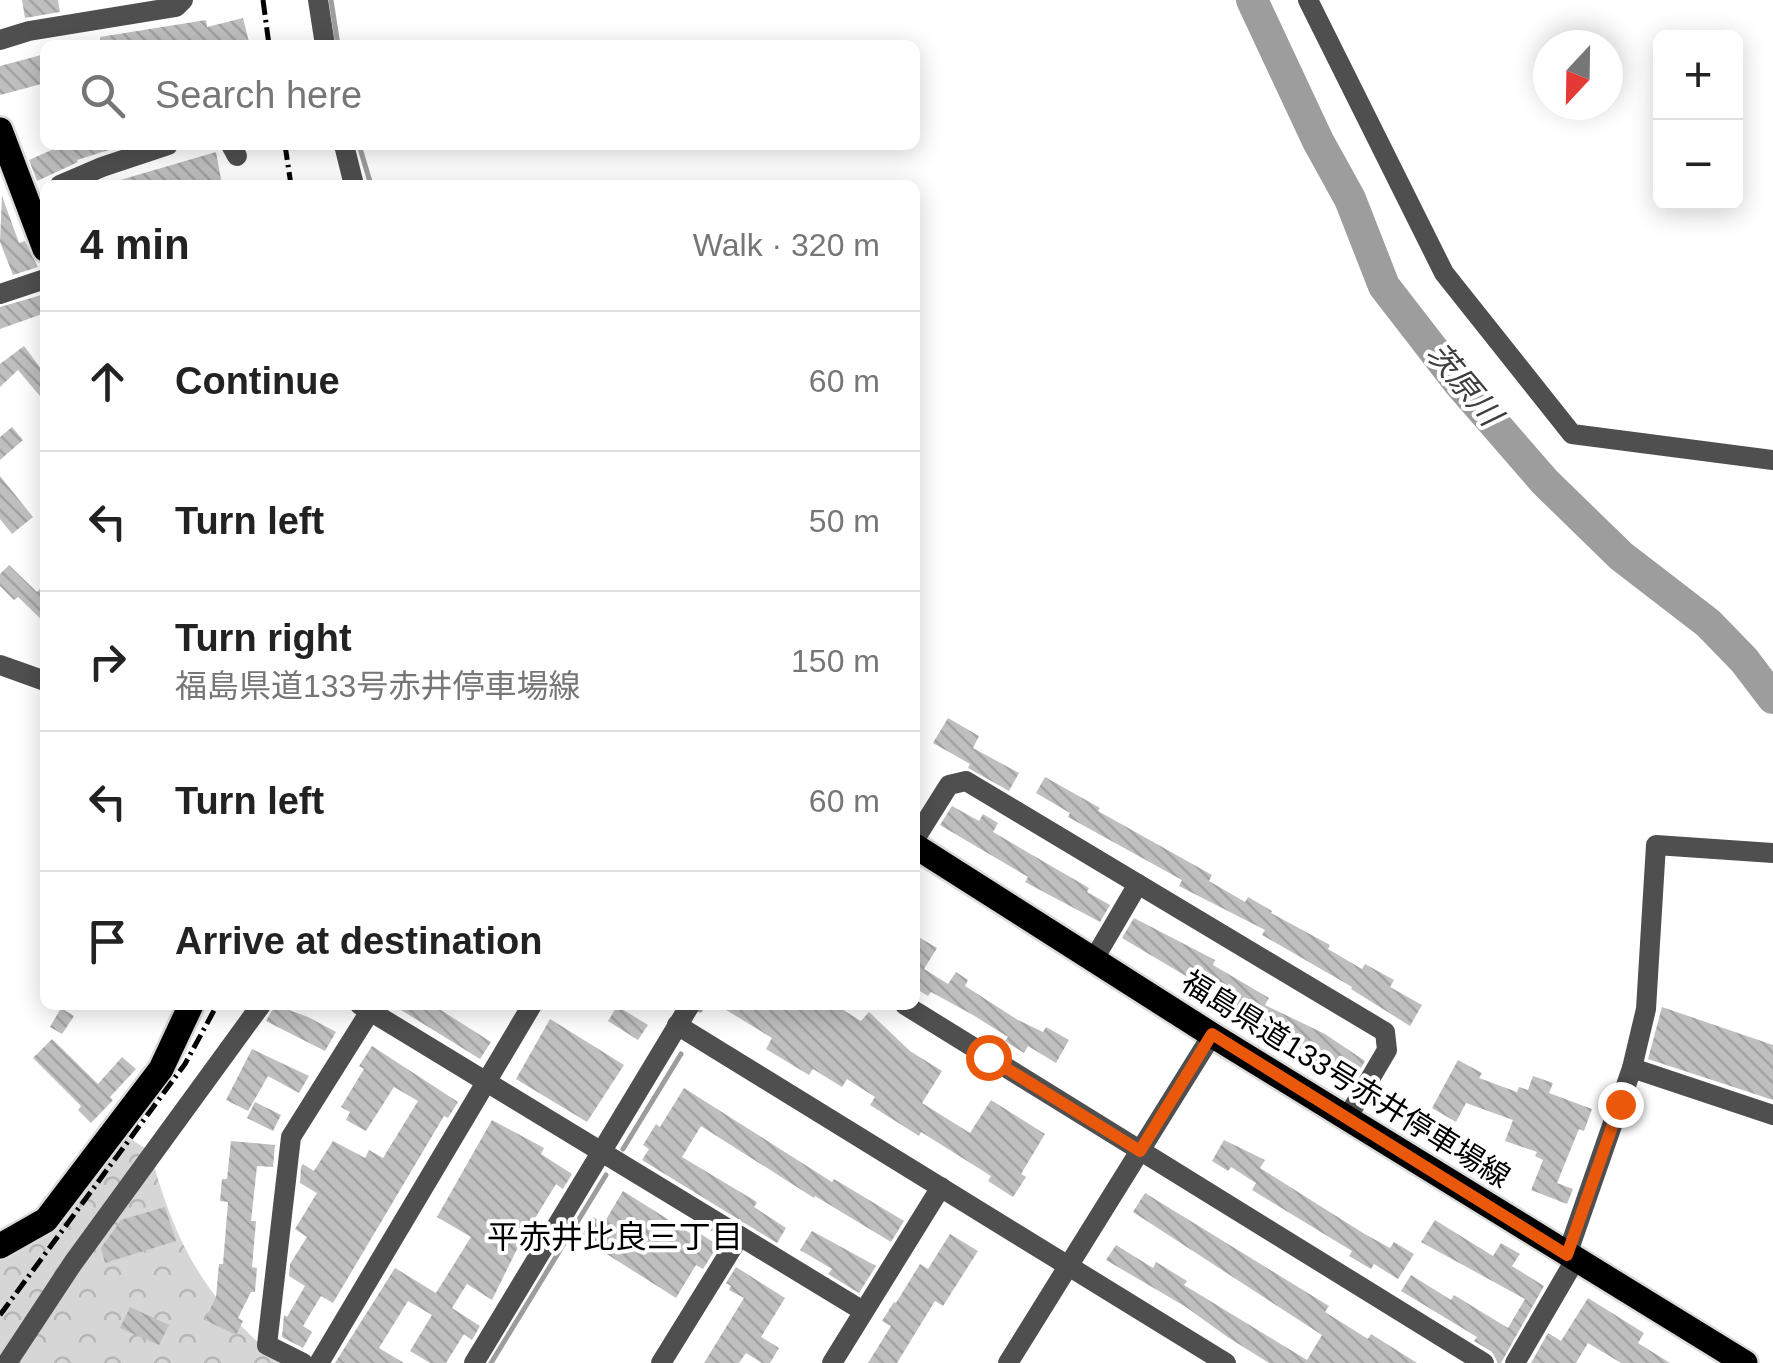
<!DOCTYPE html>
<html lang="en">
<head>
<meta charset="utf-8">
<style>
  body { margin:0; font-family:Helvetica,"Noto Sans JP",sans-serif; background:#f6f6f6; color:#222 }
  .controls { position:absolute; right:30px; top:30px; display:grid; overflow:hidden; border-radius:15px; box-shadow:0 5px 25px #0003 }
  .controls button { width:90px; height:90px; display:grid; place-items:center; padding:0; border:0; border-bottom:2px solid #e0e0e0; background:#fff; color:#222; font:50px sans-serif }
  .compass { position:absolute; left:1533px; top:30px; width:90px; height:90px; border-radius:50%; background:#fff; box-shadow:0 5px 25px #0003; rotate:202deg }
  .stop { position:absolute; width:30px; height:30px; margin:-22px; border:8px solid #ea580c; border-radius:50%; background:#fff }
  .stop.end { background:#ea580c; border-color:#fff; box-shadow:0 2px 10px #0008 }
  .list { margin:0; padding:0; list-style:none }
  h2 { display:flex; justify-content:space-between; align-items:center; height:130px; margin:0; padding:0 40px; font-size:42px }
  h2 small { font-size:32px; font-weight:400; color:#767676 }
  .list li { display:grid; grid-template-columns:65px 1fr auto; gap:30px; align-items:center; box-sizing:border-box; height:140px; padding:0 40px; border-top:2px solid #e0e0e0 }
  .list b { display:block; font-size:38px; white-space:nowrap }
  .list p { margin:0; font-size:32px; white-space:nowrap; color:#767676 }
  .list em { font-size:32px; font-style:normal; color:#767676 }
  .icon { flex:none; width:55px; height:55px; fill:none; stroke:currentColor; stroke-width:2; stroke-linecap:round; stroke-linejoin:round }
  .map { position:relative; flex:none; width:1773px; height:1363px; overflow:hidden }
  .search { position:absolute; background:#fff; box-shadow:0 5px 25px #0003; left:40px; top:40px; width:880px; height:110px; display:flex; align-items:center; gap:25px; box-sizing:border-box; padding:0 35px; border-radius:15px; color:#767676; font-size:38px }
  .panel { position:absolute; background:#fff; box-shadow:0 5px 25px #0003; left:40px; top:180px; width:880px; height:830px; border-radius:15px }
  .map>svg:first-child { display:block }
</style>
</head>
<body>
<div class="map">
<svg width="1773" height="1363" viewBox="0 0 1773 1363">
  <defs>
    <pattern id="forest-crowns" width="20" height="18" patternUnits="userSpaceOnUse" patternTransform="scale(2.5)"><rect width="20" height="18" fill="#d6d6d6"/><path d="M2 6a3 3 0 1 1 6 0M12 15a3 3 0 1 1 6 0" fill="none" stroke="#b6b6b6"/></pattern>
    <pattern id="building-back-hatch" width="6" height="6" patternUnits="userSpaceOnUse" patternTransform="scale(2.5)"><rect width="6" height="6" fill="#bfbfbf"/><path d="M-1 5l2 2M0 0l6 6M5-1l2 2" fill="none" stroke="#a2a2a2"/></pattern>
  </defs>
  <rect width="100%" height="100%" fill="#fff"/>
  <path fill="url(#forest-crowns)" d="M127 1137 150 1151C175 1245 206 1301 282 1363H0V1259L105 1143Z"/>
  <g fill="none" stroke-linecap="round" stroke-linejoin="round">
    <g stroke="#9d9d9d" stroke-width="5">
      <polyline points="331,0 338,45"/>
      <polyline points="359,145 371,185"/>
      <polyline points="700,1010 703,1005"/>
      <polyline points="623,1149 681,1054"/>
      <polyline points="491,1363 606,1175"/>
    </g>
    <polyline stroke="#9d9d9d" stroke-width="32" points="1252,0 1318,141 1350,199 1384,286 1459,383 1545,482 1621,556 1708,623 1744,660 1773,698"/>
  </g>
  <g fill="url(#building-back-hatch)">
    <polygon points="22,0 58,0 60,12 25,18"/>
    <polygon points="243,18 249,42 237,45 101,45 100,37 206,20 207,27"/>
    <polygon points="45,54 45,83 0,95 0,66"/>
    <polygon points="63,145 114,145 115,148 77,160 78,162 37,181 29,160"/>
    <polygon points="216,152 222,185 118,185 117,181"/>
    <polygon points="2,196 19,243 25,241 38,267 13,275 0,242"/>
    <polygon points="45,294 45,313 0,329 0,307"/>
    <polygon points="24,346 45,374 45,402 18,370 0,387 0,364"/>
    <polygon points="12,427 23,440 0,460 0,437"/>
    <polygon points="0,476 33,517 12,534 0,519"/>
    <polygon points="9,565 37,592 45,584 45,623 18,597 14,600 0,586 0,574"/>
    <polygon points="948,718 979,736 973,748 1019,773 1009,791 968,768 970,764 933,743"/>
    <polygon points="1045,777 1100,808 1098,811 1212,875 1209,881 1245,902 1248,897 1272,911 1271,913 1330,945 1328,949 1362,969 1365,964 1394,980 1390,987 1422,1005 1410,1026 1351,989 1352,987 1262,935 1265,930 1179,886 1182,880 1068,817 1070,813 1036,793"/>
    <polygon points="952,806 979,821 983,814 998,823 993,832 1089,888 1087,892 1110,905 1100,922 1025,882 1028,877 940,825"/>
    <polygon points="1134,918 1215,960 1213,965 1269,998 1265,1005 1325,1034 1365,1061 1351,1085 1310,1060 1313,1056 1285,1041 1287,1037 1230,1005 1234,999 1203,982 1201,985 1122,938"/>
    <polygon points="915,935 937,948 924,969 948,984 956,972 968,980 965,986 1018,1020 1043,1032 1046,1027 1069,1040 1056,1063 1028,1046 1024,1053 1005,1041 1008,1037 973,1015 931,992 928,996 915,988"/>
    <polygon points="275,1005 308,1017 336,1032 325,1051 266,1021"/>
    <polygon points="393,1005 433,1005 491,1042 480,1059"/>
    <polygon points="718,1005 835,1005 861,1021 869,1012 910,1051 942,1071 922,1103 970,1133 991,1100 1045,1134 1021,1174 1026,1177 1013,1197 988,1181 991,1176 921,1132 919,1136 870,1105 875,1097 847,1079 842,1087 813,1069 809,1075 766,1049 772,1038"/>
    <polygon points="617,1006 648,1025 638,1040 608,1021"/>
    <polygon points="1662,1007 1773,1045 1773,1100 1648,1059"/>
    <polygon points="61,1008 74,1016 62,1034 50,1027"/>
    <polygon points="550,1019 624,1065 587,1122 516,1079"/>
    <polygon points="52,1039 98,1084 122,1057 136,1069 110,1097 113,1100 91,1123 78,1110 81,1106 33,1058"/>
    <polygon points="372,1046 458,1102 448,1118 444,1116 333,1303 321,1296 303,1326 312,1332 303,1348 282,1337 284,1315 287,1317 305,1286 289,1276 290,1264 307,1237 295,1229 317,1193 300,1183 301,1167 303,1164 314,1171 333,1141 365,1158 369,1150 383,1158 418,1101 394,1087 366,1131 346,1120 350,1112 341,1107 364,1069 359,1066"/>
    <polygon points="252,1049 309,1076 299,1093 268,1076 248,1111 226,1100"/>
    <polygon points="1458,1060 1482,1073 1479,1078 1517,1092 1519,1087 1528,1090 1533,1076 1553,1083 1549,1093 1592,1109 1584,1131 1579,1129 1557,1183 1573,1189 1567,1204 1531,1190 1543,1160 1535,1156 1537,1152 1505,1141 1513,1120 1466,1103 1456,1122 1432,1108"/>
    <polygon points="684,1088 832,1182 834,1179 904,1221 891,1242 815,1196 814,1198 701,1126 682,1157 757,1202 754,1207 786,1228 777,1243 642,1160 649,1149 643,1145 656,1124 660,1127"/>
    <polygon points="255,1102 281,1115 273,1131 247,1118"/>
    <polygon points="492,1120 544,1148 541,1154 572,1174 563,1189 556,1184 521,1241 492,1300 467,1284 452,1308 480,1326 472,1340 464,1334 446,1363 430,1363 410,1351 432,1315 408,1301 379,1348 404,1363 335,1363 395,1268 436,1293 471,1237 437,1217"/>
    <polygon points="1224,1140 1265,1160 1260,1168 1363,1233 1390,1248 1394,1242 1414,1254 1398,1279 1374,1264 1371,1269 1349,1256 1352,1251 1252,1190 1256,1183 1231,1167 1228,1171 1212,1161"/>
    <polygon points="231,1141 275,1145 273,1167 257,1166 251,1221 256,1221 252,1267 257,1268 255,1292 251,1292 238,1318 243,1321 236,1335 205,1320 216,1297 219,1264 223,1264 228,1202 220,1201 222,1179 227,1179"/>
    <polygon points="623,1191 696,1237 699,1233 718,1245 703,1269 696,1265 676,1298 580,1237 593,1217 604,1223"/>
    <polygon points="1145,1193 1329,1306 1325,1312 1368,1339 1371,1334 1417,1363 1269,1363 1226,1336 1186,1307 1106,1260 1116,1245 1153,1268 1156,1262 1187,1281 1184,1285 1307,1360 1322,1335 1133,1212"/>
    <polygon points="165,1207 176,1241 105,1263 101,1248 121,1220"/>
    <polygon points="1435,1220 1493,1256 1501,1243 1520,1254 1512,1266 1544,1286 1501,1363 1498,1363 1492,1352 1474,1341 1477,1337 1401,1291 1411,1275 1451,1300 1454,1295 1508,1328 1525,1299 1421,1242"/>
    <polygon points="812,1231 876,1266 859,1293 828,1274 832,1269 800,1250"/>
    <polygon points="950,1234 978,1251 943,1306 935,1301 897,1363 868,1363 891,1326 882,1321 894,1302 896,1303 920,1264 928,1269"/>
    <polygon points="736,1267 785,1298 761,1337 779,1348 770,1363 762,1363 746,1353 739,1363 704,1363 744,1298 729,1290 731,1286 726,1283"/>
    <polygon points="1588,1298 1644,1333 1638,1343 1670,1363 1621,1363 1588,1343 1576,1363 1531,1363 1548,1333 1561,1341"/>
    <polygon points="130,1307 169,1325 159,1345 120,1328"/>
  </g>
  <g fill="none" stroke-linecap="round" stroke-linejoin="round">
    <defs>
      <g id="major">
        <polyline points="0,130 45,249"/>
        <polyline points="915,846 1212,1035 1745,1363"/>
        <polyline points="0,1246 46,1220 161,1069 191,1005"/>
      </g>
    </defs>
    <use href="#major" stroke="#dbdbdb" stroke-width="30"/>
    <g stroke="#4f4f4f" stroke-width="20">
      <polyline points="318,0 325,45"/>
      <polyline points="1308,0 1444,273 1572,434 1773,460"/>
      <polyline points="0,40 29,31 176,7 183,0"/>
      <polyline points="231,145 237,156"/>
      <polyline points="344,145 354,185"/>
      <polyline points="60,185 102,167 168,145"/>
      <polyline points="0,294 45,279"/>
      <polyline points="0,665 45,681"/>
      <polyline points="915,839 949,785 966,781 1385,1032 1387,1050 1347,1118"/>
      <polyline points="1094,959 1138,884"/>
      <polyline points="360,1005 863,1311"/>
      <polyline points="905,1005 1484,1363"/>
      <polyline points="677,1025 1226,1363"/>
      <polyline points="1632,1068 1773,1115"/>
      <polyline points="1567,1255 1632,1068 1646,1009 1656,845 1773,853"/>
      <polyline points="7,1363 73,1263 261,1005"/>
      <polyline points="303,1363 267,1345 291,1137 374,1005"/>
      <polyline points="319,1363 532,1005"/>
      <polyline points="474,1363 690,1005"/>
      <polyline points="661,1363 739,1237"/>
      <polyline points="832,1363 941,1187"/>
      <polyline points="1008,1363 1212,1035"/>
      <polyline points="1515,1363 1575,1260"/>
    </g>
    <use href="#major" stroke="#000" stroke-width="25"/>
    <g stroke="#000" stroke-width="5" stroke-dasharray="15 5 2.5 5" stroke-linecap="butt">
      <polyline points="263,0 269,45"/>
      <polyline points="285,145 291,185"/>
      <polyline points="0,1315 185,1064 217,1005"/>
    </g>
  </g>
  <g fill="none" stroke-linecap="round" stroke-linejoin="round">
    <polyline stroke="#ea580c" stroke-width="12" points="988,1057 1140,1151 1212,1034 1567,1255 1620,1104"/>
  </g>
  <g text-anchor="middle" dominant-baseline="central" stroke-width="8" stroke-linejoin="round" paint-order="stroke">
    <g font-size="30" fill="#000" stroke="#fff">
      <text transform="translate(1346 1079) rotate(32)">福島県道133号赤井停車場線</text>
    </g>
    <g font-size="32" font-style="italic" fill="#3e3e3e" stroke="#fff">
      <text transform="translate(1464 384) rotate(50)">茨原川</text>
    </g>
    <g font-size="32" fill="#000" stroke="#fff">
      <text x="615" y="1237">平赤井比良三丁目</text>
    </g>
  </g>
</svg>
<div class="controls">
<button>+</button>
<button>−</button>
</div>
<svg class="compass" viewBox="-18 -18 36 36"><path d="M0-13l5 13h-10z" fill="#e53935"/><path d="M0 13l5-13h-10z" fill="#767676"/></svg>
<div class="stop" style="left:988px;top:1057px"></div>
<div class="stop end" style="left:1620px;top:1104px"></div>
<div class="search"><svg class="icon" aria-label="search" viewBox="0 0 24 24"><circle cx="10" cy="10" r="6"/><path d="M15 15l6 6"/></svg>Search here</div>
<section class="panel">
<h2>4 min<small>Walk · 320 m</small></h2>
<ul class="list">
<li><svg class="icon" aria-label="ahead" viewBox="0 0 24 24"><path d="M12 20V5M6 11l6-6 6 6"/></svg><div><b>Continue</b></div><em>60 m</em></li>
<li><svg class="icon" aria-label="left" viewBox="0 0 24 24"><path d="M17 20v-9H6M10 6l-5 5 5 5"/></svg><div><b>Turn left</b></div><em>50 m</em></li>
<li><svg class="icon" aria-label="right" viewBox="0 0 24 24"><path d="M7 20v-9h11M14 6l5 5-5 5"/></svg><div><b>Turn right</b><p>福島県道133号赤井停車場線</p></div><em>150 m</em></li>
<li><svg class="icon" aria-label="left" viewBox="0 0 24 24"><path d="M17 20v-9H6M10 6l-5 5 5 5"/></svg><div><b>Turn left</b></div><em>60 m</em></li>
<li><svg class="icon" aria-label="arrive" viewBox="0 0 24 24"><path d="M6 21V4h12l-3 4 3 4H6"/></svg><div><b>Arrive at destination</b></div></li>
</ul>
</section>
</div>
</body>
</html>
